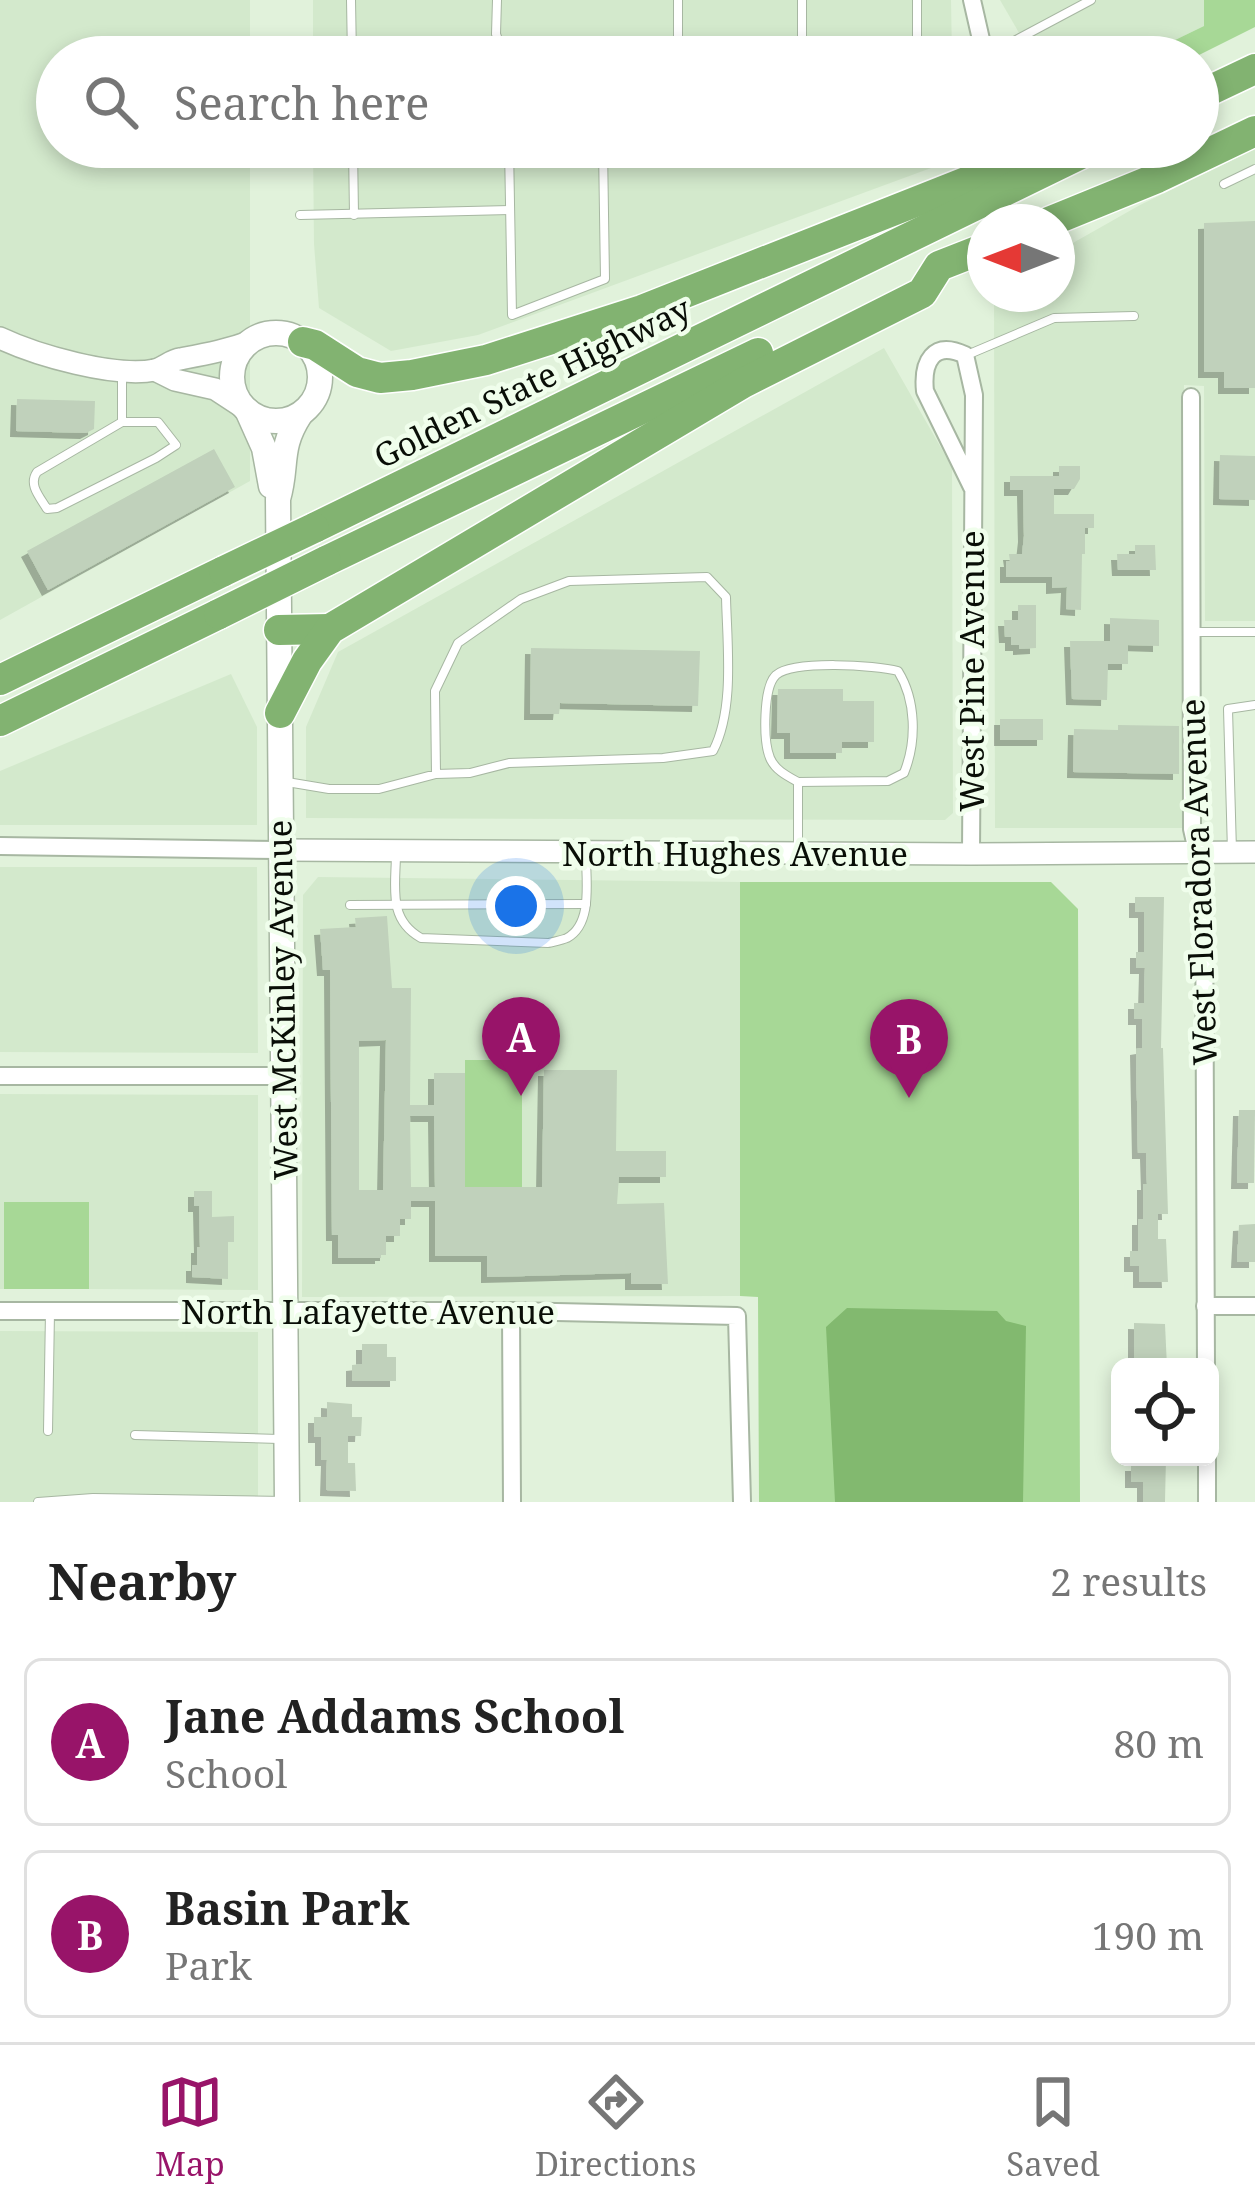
<!DOCTYPE html>
<html lang="en">
<head>
<meta charset="utf-8">
<style>
  body { margin:0; font-family:"Noto Serif",serif; background:#f6f6f6; color:#222 }
  .controls { position:absolute; right:36px; bottom:36px; display:grid; overflow:hidden; border-radius:18px; box-shadow:0 6px 18px #0003 }
  .controls button { width:108px; height:108px; display:grid; place-items:center; padding:0; border:0; border-bottom:3px solid #e0e0e0; background:#fff; color:#222; font:60px sans-serif }
  .compass { position:absolute; left:967px; top:204px; width:108px; height:108px; border-radius:50%; background:#fff; box-shadow:0 6px 18px #0003; rotate:270deg }
  .you { position:absolute; left:516px; top:906px; width:42px; height:42px; margin:-30px; border:9px solid #fff; border-radius:50%; background:#1a73e8; box-shadow:0 0 0 18px #1a73e833 }
  .badge { display:grid; place-items:center; width:78px; height:78px; border-radius:50%; background:#981469; color:#fff; font-size:39px; font-weight:700 }
  .pin { position:absolute; translate:-50% -99px; filter:drop-shadow(0 3px 6px #0008) }
  .pin::after { content:''; position:absolute; top:63px; width:42px; height:36px; background:inherit; clip-path:polygon(0 0,100% 0,50% 100%) }
  .list { margin:0; padding:0; list-style:none }
  h2 { display:flex; justify-content:space-between; align-items:center; height:156px; margin:0; padding:0 48px; font-size:51px }
  h2 small { font-size:39px; font-weight:400; color:#767676 }
  .list li { display:grid; grid-template-columns:78px 1fr auto; gap:36px; align-items:center; box-sizing:border-box; height:168px; margin:0 24px 24px; padding:0 24px; border:3px solid #e0e0e0; border-radius:18px }
  .list b { display:block; font-size:45px; white-space:nowrap }
  .list p { margin:0; font-size:39px; white-space:nowrap; color:#767676 }
  .list em { font-size:39px; font-style:normal; color:#767676 }
  .icon { flex:none; width:66px; height:66px; fill:none; stroke:currentColor; stroke-width:2; stroke-linecap:round; stroke-linejoin:round }
  .map { position:relative; flex:none; width:1255px; height:1502px; overflow:hidden }
  .search { position:absolute; background:#fff; box-shadow:0 6px 18px #0003; left:36px; right:36px; top:36px; height:132px; display:flex; align-items:center; gap:30px; box-sizing:border-box; padding:0 42px; border-radius:66px; color:#767676; font-size:45px }
  .sheet { height:540px; background:#fff }
  nav { display:flex; justify-content:space-around; align-items:center; box-sizing:border-box; height:168px; border-top:3px solid #e0e0e0; background:#fff; font-size:33px; color:#767676 }
  nav a { display:grid; justify-items:center; gap:6px }
  nav .on { color:#981469 }
  .map>svg:first-child { display:block }
</style>
</head>
<body>
<div class="map">
<svg width="1255" height="1502" viewBox="0 0 1255 1502">
  <defs>
    <filter id="shadow"><feDropShadow dx="-6" dy="6" stdDeviation="0" flood-color="#0004"/></filter>
  </defs>
  <rect width="100%" height="100%" fill="#e1f2db"/>
  <g fill="#d3e9cc">
    <polygon points="0,0 250,0 250,57 57,57 57,147 250,147 250,481 0,620"/>
    <polygon points="313,0 951,0 952,57 313,57"/>
    <polygon points="1000,0 1204,0 1204,26 1140,57 1033,57"/>
    <polygon points="313,147 988,147 478,335 391,351 319,308 314,244"/>
    <polygon points="1255,149 1255,621 1205,621 1204,386 1184,385 1184,828 995,828 994,294 1057,294 1057,252 1140,205"/>
    <polygon points="884,348 952,467 953,813 945,820 306,818 306,727 338,652"/>
    <polygon points="231,674 257,727 257,825 0,825 0,771"/>
    <polygon points="0,867 257,867 258,1053 0,1052"/>
    <polygon points="318,877 740,882 740,1296 302,1297 303,895"/>
    <polygon points="0,1094 258,1095 258,1290 89,1289 88,1203 4,1203 4,1289 0,1289"/>
    <polygon points="0,1331 258,1332 258,1502 0,1502"/>
  </g>
  <g fill="#a7d896">
    <polygon points="1204,0 1255,0 1255,27 1195,57 1140,57 1204,26"/>
    <polygon points="740,882 1051,882 1078,909 1080,1502 759,1502 758,1297 740,1296"/>
    <rect x="465" y="1060" width="57" height="127"/>
    <rect x="4" y="1202" width="85" height="87"/>
  </g>
  <polygon fill="#82b96f" points="847,1308 997,1311 1006,1321 1026,1326 1023,1502 835,1502 826,1327"/>
  <g fill="#c0d1bb" fill-rule="evenodd" filter="url(#shadow)">
    <polygon points="1255,221 1255,388 1224,388 1224,372 1204,372 1204,223"/>
    <polygon points="17,399 95,401 94,429 86,433 16,431"/>
    <polygon points="214,449 235,487 48,590 27,551"/>
    <polygon points="1220,455 1255,456 1255,500 1219,499"/>
    <polygon points="1059,466 1080,466 1080,479 1074,489 1054,489 1054,514 1094,514 1094,528 1085,528 1085,554 1082,554 1081,610 1066,609 1067,587 1052,588 1052,577 1006,577 1006,561 1010,561 1009,554 1022,554 1024,536 1023,490 1010,490 1010,476 1059,476"/>
    <polygon points="1135,545 1155,545 1156,570 1118,570 1117,554 1135,554"/>
    <polygon points="1018,605 1036,605 1036,648 1019,649 1019,645 1011,645 1011,637 1005,637 1004,620 1018,620"/>
    <polygon points="1110,618 1159,620 1159,646 1128,645 1128,664 1108,664 1107,700 1072,699 1070,641 1110,641"/>
    <polygon points="531,648 700,651 698,706 560,703 559,714 530,714"/>
    <polygon points="778,689 843,689 843,701 874,701 874,742 842,742 842,753 790,753 790,733 777,733"/>
    <rect x="1000" y="719" width="43" height="21"/>
    <polygon points="1118,725 1179,726 1179,774 1073,772 1074,729 1118,730"/>
    <polygon points="1135,897 1164,897 1161,1048 1163,1048 1168,1214 1158,1214 1158,1239 1166,1239 1168,1282 1139,1282 1139,1266 1130,1266 1130,1251 1138,1251 1138,1219 1143,1219 1143,1184 1147,1184 1146,1153 1138,1153 1136,1049 1142,1048 1142,1019 1134,1019 1134,1003 1144,1003 1145,968 1136,968 1136,952 1144,952 1144,912 1135,912"/>
    <path d="M387 916 392 988H411L410 1105H434V1073H465V1187H542L544 1070H617L616 1151H666V1177H619L617 1204 664 1203 668 1284H631V1273L487 1277V1256H435V1201H411V1219H400V1236H386V1255H381V1258H338V1235H332L330 970H323L320 929 356 927 355 918ZM386 1040 383 1190H359V1041ZM410 1116H434L435 1187H411Z"/>
    <polygon points="1239,1110 1255,1110 1254,1183 1237,1183"/>
    <polygon points="194,1191 212,1191 212,1217 234,1216 234,1242 228,1242 228,1279 192,1277 192,1265 197,1265 197,1247 200,1247 199,1206 194,1206"/>
    <polygon points="1255,1224 1255,1262 1237,1262 1239,1225"/>
    <polygon points="1134,1323 1165,1324 1167,1367 1134,1365"/>
    <polygon points="362,1344 387,1344 387,1357 396,1357 396,1381 352,1381 352,1365 362,1364"/>
    <polygon points="327,1402 352,1404 352,1417 362,1417 361,1436 348,1436 348,1463 355,1463 356,1491 326,1490 327,1460 321,1460 321,1437 314,1437 314,1417 327,1417"/>
    <polygon points="1143,1457 1166,1457 1165,1502 1143,1502 1143,1482 1131,1482 1131,1465 1143,1465"/>
  </g>
  <g fill="none" stroke-linecap="round" stroke-linejoin="round">
    <defs>
      <g id="service">
        <polyline points="351,0 352,57"/>
        <polyline points="497,0 496,34 504,57"/>
        <polyline points="678,0 678,57"/>
        <polyline points="802,52 802,0"/>
        <polyline points="917,54 917,0"/>
        <polyline points="986,56 1091,0"/>
        <polyline points="353,147 354,215"/>
        <polyline points="509,147 512,315 605,279 603,147"/>
        <polyline points="761,161 808,147"/>
        <polyline points="1224,184 1255,169"/>
        <polyline points="300,215 510,210"/>
        <polyline points="967,355 1054,318 1134,316"/>
        <path d="M122 422H158L176 445 156 458 57 508 47 509C40 497 28 485 37 472L122 422V377"/>
        <polyline points="1194,632 1255,632"/>
        <path d="M287 782 329 789H379L436 774 470 773 509 763 663 758 713 751C735 709 727 644 726 597L707 577 569 581 521 599 458 643 435 691 436 774"/>
        <path d="M798 782 888 781 904 773C917 741 916 700 898 671 875 665 794 660 776 675 763 687 763 741 770 758 775 770 787 776 798 782V851"/>
        <polyline points="1232,851 1228,709 1255,705"/>
        <path d="M396 852C396 886 387 919 421 938L548 943C549 943 566 939 567 938 593 924 586 881 586 856"/>
        <polyline points="350,905 586,904"/>
        <polyline points="48,1431 50,1312"/>
        <polyline points="135,1435 279,1439"/>
        <polyline points="38,1502 93,1498 285,1501"/>
      </g>
      <g id="minor">
        <polyline points="972,0 985,57"/>
        <polyline points="1191,397 1192,829 1204,882 1206,1367"/>
        <polyline points="0,846 280,850"/>
        <path d="M971 854 974 395 965 355C933 340 922 362 925 391L972 487"/>
        <polyline points="0,1076 284,1076"/>
        <polyline points="1205,1306 1255,1306"/>
        <polyline points="0,1311 511,1311 737,1316 742,1502"/>
        <polyline points="511,1311 512,1502"/>
        <polyline points="1207,1457 1207,1502"/>
      </g>
      <g id="tertiary">
        <path d="M0 338C36 355 115 378 155 370 164 368 171 360 180 359 206 354 228 350 252 341"/>
        <polyline points="155,370 175,380 215,389 247,410"/>
        <polyline points="280,850 971,854 1255,852"/>
      </g>
      <g id="secondary">
        <circle cx="276" cy="377" r="44"/>
        <polyline points="247,410 264,448 271,486"/>
        <path d="M287 1502 278 499C288 465 278 449 300 415"/>
      </g>
      <g id="motorway">
        <polyline points="1198,96 1255,69"/>
        <polyline points="1049,222 1157,178 1255,131"/>
        <polyline points="303,342 315,345 357,372 380,378 412,375 486,360 642,310 1049,149"/>
        <polyline points="314,528 1095,147"/>
        <polyline points="326,561 758,353"/>
        <polyline points="279,630 330,629"/>
        <polyline points="0,680 224,571"/>
        <polyline points="280,713 307,661 330,629 743,383 922,293 939,266 985,248"/>
        <polyline points="0,721 219,614"/>
      </g>
    </defs>
    <use href="#service" stroke="#a7b7a2" stroke-width="10"/>
    <use href="#minor" stroke="#a7b7a2" stroke-width="20"/>
    <use href="#tertiary" stroke="#a7b7a2" stroke-width="24"/>
    <use href="#secondary" stroke="#a7b7a2" stroke-width="27"/>
    <use href="#motorway" stroke="#fff" stroke-width="33"/>
    <use href="#service" stroke="#fff" stroke-width="8"/>
    <use href="#minor" stroke="#fff" stroke-width="16"/>
    <use href="#tertiary" stroke="#fff" stroke-width="21"/>
    <use href="#secondary" stroke="#fff" stroke-width="24"/>
    <use href="#motorway" stroke="#82b371" stroke-width="30"/>
    <defs>
      <g id="motorway-bridge">
        <polyline points="224,571 314,528"/>
        <polyline points="219,614 326,561"/>
      </g>
    </defs>
    <use href="#motorway-bridge" stroke="#fff" stroke-width="33" stroke-linecap="butt"/>
    <use href="#motorway-bridge" stroke="#82b371" stroke-width="30"/>
  </g>
  <g text-anchor="middle" dominant-baseline="central" stroke-width="9" stroke-linejoin="round" paint-order="stroke">
    <g font-size="33" fill="#090e07" stroke="#f0feec">
      <text transform="translate(532 382) rotate(-26)">Golden State Highway</text>
      <text transform="translate(971 671) rotate(-90)">West Pine Avenue</text>
      <text x="735" y="853">North Hughes Avenue</text>
      <text transform="translate(1198 882) rotate(-92)">West Floradora Avenue</text>
      <text transform="translate(282 1000) rotate(-91)">West McKinley Avenue</text>
      <text x="368" y="1311">North Lafayette Avenue</text>
    </g>
  </g>
</svg>
<div class="controls">
<button><svg class="icon" aria-label="locate" viewBox="0 0 24 24"><circle cx="12" cy="12" r="6"/><path d="M12 2v4M12 18v4M2 12h4M18 12h4"/></svg></button>
</div>
<svg class="compass" viewBox="-18 -18 36 36"><path d="M0-13l5 13h-10z" fill="#e53935"/><path d="M0 13l5-13h-10z" fill="#767676"/></svg>
<div class="you"></div>
<div class="pin badge" style="left:521px;top:1096px">A</div>
<div class="pin badge" style="left:909px;top:1098px">B</div>
<div class="search"><svg class="icon" aria-label="search" viewBox="0 0 24 24"><circle cx="10" cy="10" r="6"/><path d="M15 15l6 6"/></svg>Search here</div>
</div>
<section class="sheet">
<h2>Nearby<small>2 results</small></h2>
<ul class="list">
<li><span class="badge">A</span><div><b>Jane Addams School</b><p>School</p></div><em>80 m</em></li>
<li><span class="badge">B</span><div><b>Basin Park</b><p>Park</p></div><em>190 m</em></li>
</ul>
</section>
<nav>
<a class="on"><svg class="icon" aria-label="map" viewBox="0 0 24 24"><path d="M3 6l6-2 6 2 6-2v14l-6 2-6-2-6 2zM9 4v14M15 6v14"/></svg>Map</a>
<a><svg class="icon" aria-label="directions" viewBox="0 0 24 24"><path d="M12 3l9 9-9 9-9-9zM9 14v-3h6M13 9l2 2-2 2"/></svg>Directions</a>
<a><svg class="icon" aria-label="saved" viewBox="0 0 24 24"><path d="M7 4h10v16l-5-4-5 4z"/></svg>Saved</a>
</nav>
</body>
</html>
